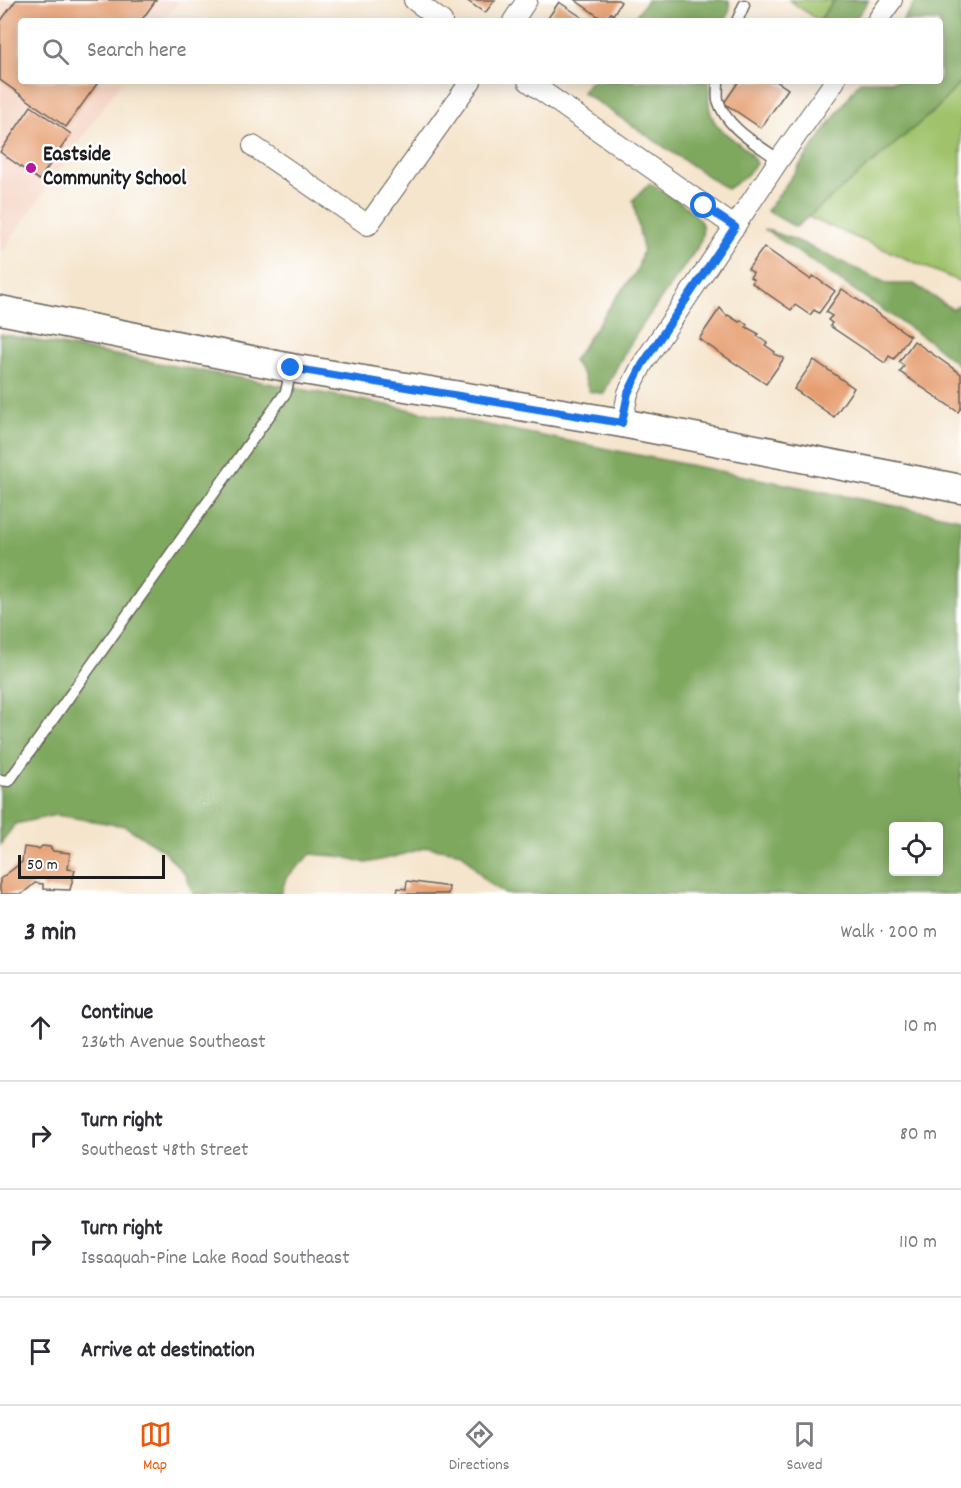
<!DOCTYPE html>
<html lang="en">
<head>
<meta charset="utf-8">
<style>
  body { margin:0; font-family:Dekko,sans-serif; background:#f2f2f3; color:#2b2b33 }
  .controls { position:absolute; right:18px; bottom:18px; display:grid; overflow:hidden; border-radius:6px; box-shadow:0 3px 15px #0003 }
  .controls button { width:54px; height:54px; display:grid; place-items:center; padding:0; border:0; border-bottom:2px solid #e1e1e2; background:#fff; color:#2b2b33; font:30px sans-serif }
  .scale { position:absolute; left:18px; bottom:15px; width:147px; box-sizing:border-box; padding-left:6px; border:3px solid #1c1c1c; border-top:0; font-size:16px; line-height:21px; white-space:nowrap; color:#1c1c1c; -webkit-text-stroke:4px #fff; paint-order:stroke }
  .stop { position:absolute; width:18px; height:18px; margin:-14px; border:4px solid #1a73e8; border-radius:50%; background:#fff }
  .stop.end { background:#1a73e8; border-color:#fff; box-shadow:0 2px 6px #0008 }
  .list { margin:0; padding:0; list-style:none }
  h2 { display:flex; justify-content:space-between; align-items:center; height:78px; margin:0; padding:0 24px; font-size:26px }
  h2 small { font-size:20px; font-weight:400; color:#7c7c81 }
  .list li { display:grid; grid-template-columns:39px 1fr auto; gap:18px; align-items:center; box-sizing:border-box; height:108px; padding:0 24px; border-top:2px solid #e1e1e2 }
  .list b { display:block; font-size:22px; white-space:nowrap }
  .list p { margin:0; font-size:20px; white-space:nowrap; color:#7c7c81 }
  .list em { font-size:20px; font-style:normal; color:#7c7c81 }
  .icon { flex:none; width:33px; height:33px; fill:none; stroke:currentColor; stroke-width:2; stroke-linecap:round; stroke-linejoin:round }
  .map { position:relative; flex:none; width:961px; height:894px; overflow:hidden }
  .search { position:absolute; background:#fff; box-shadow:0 3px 15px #0003; left:18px; right:18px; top:18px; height:66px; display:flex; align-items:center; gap:15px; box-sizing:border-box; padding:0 21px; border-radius:6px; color:#7c7c81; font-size:22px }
  .sheet { height:510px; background:#fff }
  nav { display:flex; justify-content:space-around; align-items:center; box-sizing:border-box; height:84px; border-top:2px solid #e1e1e2; background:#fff; font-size:16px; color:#7c7c81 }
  nav a { display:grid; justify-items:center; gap:3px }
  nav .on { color:#ea580c }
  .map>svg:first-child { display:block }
</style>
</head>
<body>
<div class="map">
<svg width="961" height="894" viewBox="0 0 961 894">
  <rect width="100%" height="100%" fill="#fff"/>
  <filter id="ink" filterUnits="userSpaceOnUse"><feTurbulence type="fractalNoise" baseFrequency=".0167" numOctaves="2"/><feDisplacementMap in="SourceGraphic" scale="12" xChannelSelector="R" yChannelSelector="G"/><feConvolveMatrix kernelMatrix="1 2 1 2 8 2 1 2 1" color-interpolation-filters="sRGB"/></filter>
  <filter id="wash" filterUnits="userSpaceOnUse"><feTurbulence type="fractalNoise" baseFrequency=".008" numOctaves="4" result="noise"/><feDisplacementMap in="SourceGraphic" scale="24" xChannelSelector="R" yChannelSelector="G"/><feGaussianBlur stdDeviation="1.35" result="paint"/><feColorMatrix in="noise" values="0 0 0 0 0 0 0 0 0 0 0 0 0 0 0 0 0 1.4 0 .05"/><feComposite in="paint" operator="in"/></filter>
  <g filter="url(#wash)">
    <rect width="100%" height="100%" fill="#f5e5cd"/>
    <polygon fill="#f5d3c2" points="0,0 179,0 164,21 21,21 21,81 122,81 0,255"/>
    <g fill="#9fc26b" stroke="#5e6f44" stroke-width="1.5">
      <polygon points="789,0 834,0 819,21"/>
      <polygon points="961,82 961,282 808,217 935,110"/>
    </g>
    <g fill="#7fa85f" stroke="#4e623e" stroke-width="1.5" fill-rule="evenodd">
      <polygon points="647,0 729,0 730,8 726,21 632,21"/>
      <polygon points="834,0 869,0 854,21 819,21"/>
      <polygon points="917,0 961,0 961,82 935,110 796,227 767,211 860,81 940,81 940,21 902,21"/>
      <path d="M590 81H709C709 90 708 101 710 110 715 137 748 141 756 164L745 177 727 189 582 92Z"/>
      <path d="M650 183C663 192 698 210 702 225 704 234 701 241 697 248 665 295 626 341 604 394L589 391 583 374 573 361 613 302 637 271 643 249 633 200Z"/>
      <polygon points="764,229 798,241 888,284 914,284 952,309 961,304 961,367 929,341"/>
      <path d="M0 334 382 404 961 519V894H505L486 881 462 853 428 847 394 857 366 863 344 857 311 854 286 878 281 894H193L185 874 163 850 125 826 56 815 15 824 0 845ZM894 826H938V872H894Z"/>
    </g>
    <g id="blocks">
      <g fill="#e69e6f">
        <polygon points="16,0 156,0 141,21 21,21 21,81 99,81 66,127 0,80 0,22"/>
        <polygon points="466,0 495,0 485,13"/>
        <polygon points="575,0 618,0 621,2 613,15 611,13 605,21"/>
        <polygon points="559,2 583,18 580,21 546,21"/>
        <polygon points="739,81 776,81 788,89 761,128 724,103"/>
        <polygon points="31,106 71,134 39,180 0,152"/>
        <polygon points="764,247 810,279 813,276 835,291 819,313 814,310 810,315 795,305 791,310 752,283 754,280 750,277 753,273 748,269"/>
        <polygon points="842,289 910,336 894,359 889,356 885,363 830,326 832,323 828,320 832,316 826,312"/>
        <polygon points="720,308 727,316 728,315 739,322 741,320 747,325 746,327 759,334 757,336 767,343 765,345 775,352 774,354 784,358 766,384 699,339"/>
        <polygon points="914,341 961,374 961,408 958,412 900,372 904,366 899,362"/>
        <polygon points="814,360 854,388 834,417 794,389"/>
        <polygon points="42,846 50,847 53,851 70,853 68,869 75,870 70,890 43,889 43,884 35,883 22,894 2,894 0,891 0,879 22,862 24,847 39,849"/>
        <polygon points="407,881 449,887 448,894 397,894 398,888 406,889"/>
      </g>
    </g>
  </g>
  <g filter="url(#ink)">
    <use href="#blocks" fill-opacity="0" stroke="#68625a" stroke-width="1.5"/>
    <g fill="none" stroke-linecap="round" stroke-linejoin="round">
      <defs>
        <g id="service">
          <polyline points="737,21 744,5"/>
          <path d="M718 81C718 87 717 94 718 100 726 128 757 144 779 160"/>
          <polyline points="0,780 9,781 286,392 291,369"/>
        </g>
        <g id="minor">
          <polyline points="414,0 442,21"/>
          <polyline points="513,21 527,0"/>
          <polyline points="877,21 892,0"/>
          <polyline points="528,81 735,227"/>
          <polyline points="253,146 368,225 471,81"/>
          <polyline points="622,423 628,393 642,365 779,160 835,81"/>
        </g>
        <polyline id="secondary" points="0,310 291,368 622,423 961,489"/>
      </defs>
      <use href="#service" stroke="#68625a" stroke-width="13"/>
      <use href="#minor" stroke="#68625a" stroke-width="22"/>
      <use href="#secondary" stroke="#68625a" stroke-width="31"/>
      <use href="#service" stroke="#fff" stroke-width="10"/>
      <use href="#minor" stroke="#fff" stroke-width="20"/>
      <use href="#secondary" stroke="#fff" stroke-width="28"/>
    </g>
  </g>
  <g fill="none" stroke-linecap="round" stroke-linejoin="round" filter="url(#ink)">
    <polyline stroke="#1a73e8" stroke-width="8" points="291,368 622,423 628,393 642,365 735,227 704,206"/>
  </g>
  <circle fill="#b5179e" stroke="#fff" stroke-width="2" cx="31" cy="168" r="6"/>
  <g text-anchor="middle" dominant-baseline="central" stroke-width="5" stroke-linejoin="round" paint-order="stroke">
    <g font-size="21" font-weight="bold" fill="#1c1c1c" stroke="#fff" text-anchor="start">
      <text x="43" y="156">Eastside<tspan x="43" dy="24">Community School</tspan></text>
    </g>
  </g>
</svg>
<div class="controls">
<button><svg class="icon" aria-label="locate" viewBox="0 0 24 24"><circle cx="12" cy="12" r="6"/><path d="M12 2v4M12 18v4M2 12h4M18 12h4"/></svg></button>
</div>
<div class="scale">50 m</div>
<div class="stop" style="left:704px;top:206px"></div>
<div class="stop end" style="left:291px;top:368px"></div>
<div class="search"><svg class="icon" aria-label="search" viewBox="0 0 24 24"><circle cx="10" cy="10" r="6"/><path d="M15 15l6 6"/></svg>Search here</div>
</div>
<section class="sheet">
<h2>3 min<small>Walk · 200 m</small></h2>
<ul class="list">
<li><svg class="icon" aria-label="ahead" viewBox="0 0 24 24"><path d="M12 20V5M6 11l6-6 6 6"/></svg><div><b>Continue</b><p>236th Avenue Southeast</p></div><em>10 m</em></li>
<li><svg class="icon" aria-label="right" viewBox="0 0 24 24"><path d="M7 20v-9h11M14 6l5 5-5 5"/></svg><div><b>Turn right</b><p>Southeast 48th Street</p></div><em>80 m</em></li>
<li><svg class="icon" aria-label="right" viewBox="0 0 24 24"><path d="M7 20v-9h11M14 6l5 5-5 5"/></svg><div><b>Turn right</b><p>Issaquah-Pine Lake Road Southeast</p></div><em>110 m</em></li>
<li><svg class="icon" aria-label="arrive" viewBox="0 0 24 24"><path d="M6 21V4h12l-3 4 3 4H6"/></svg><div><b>Arrive at destination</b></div></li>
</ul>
</section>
<nav>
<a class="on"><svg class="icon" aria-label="map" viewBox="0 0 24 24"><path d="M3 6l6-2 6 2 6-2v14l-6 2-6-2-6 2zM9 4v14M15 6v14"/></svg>Map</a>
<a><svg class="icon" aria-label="directions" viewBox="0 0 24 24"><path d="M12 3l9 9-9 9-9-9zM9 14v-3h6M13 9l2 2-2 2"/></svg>Directions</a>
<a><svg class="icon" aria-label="saved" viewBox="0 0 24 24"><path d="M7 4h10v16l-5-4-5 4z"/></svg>Saved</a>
</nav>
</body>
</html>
